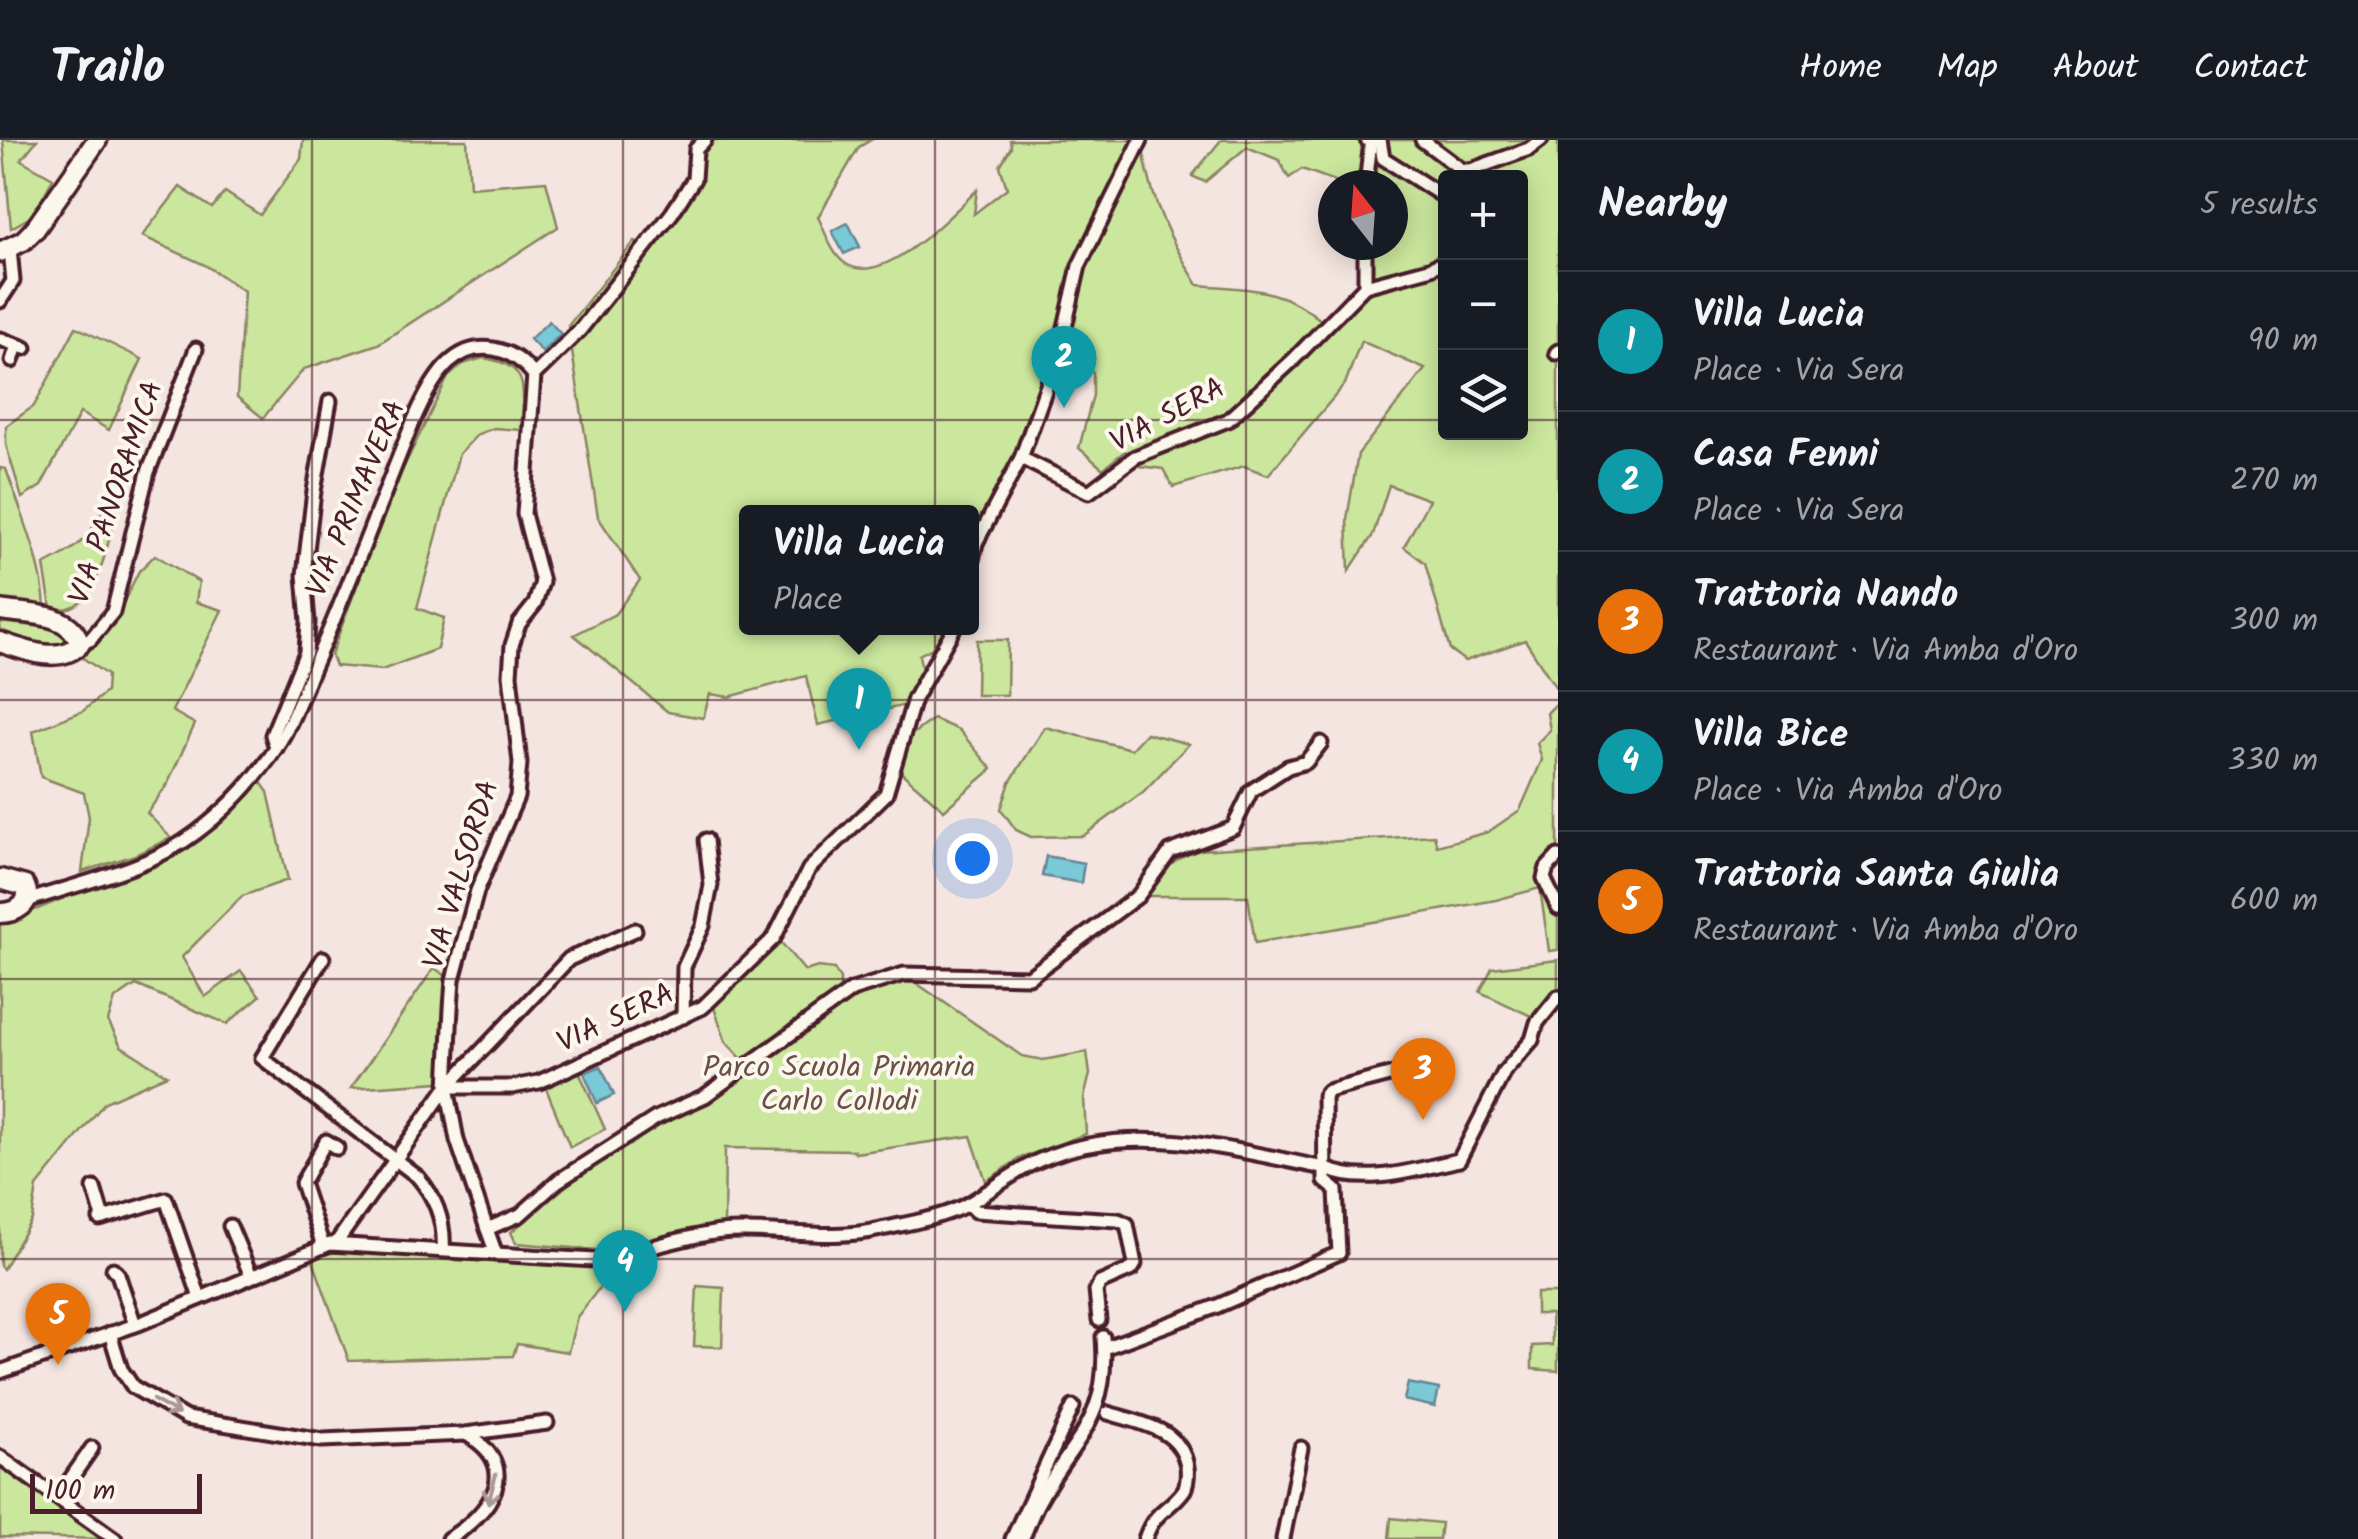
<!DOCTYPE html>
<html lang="en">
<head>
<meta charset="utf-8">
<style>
  body { margin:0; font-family:Kalam,sans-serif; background:#20242c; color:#f1f3f6 }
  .controls { position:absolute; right:30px; top:30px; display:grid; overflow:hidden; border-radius:10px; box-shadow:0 5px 25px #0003 }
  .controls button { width:90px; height:90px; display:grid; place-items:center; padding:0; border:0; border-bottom:2px solid #363941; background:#171b24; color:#f1f3f6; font:50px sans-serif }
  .compass { position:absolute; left:1318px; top:30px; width:90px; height:90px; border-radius:50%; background:#171b24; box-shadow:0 5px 25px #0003; rotate:343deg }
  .scale { position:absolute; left:30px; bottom:25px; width:172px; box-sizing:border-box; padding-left:10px; border:5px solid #4a1f2b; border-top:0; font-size:28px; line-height:35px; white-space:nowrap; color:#4a1f2b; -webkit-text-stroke:8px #fbf7ec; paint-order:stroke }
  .you { position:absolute; left:972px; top:718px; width:35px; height:35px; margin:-25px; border:8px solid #fff; border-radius:50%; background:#1a73e8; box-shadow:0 0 0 15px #1a73e833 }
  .badge { display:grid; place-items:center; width:65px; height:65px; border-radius:50%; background:#8c9099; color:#fff; font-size:32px; font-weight:700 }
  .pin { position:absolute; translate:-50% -82px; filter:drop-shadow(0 2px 5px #0008) }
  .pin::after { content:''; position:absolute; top:52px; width:35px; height:30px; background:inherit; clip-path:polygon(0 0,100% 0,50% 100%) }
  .popup { position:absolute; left:739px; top:365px; width:240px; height:130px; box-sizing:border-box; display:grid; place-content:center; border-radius:10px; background:#171b24; filter:drop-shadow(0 2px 8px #0005); font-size:32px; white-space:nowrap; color:#9ea1a6 }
  .popup b { font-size:38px; color:#f1f3f6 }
  .popup::after { content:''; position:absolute; left:50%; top:100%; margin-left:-20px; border:20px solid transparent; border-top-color:#171b24 }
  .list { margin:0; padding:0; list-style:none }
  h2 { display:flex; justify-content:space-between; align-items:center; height:130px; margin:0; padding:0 40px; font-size:42px }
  h2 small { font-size:32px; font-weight:400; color:#9ea1a6 }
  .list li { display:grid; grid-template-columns:65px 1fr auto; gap:30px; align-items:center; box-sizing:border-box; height:140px; padding:0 40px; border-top:2px solid #363941 }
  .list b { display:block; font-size:38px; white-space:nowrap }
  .list p { margin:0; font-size:32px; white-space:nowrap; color:#9ea1a6 }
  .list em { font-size:32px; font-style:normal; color:#9ea1a6 }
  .icon { flex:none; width:55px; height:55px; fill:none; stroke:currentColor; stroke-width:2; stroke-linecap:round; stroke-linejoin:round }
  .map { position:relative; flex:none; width:1558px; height:1399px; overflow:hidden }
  header { display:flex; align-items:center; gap:60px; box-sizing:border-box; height:140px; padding:0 50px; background:#171b24; border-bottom:2px solid #363941 }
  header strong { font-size:48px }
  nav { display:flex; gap:55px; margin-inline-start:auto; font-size:35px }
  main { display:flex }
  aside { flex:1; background:#171b24 }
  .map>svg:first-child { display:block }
</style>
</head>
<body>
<header>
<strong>Trailo</strong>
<nav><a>Home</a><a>Map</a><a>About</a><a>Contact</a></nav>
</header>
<main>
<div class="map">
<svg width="1558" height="1399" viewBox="0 0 1558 1399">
  <rect width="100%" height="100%" fill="#f4e5e0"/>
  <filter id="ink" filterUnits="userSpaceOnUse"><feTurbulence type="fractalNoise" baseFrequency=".01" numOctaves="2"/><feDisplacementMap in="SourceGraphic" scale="20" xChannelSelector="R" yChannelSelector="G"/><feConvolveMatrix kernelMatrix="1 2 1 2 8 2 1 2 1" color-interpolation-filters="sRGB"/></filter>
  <g filter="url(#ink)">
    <g fill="#cbe79d" stroke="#8a8364" stroke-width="2.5" fill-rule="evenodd">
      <polygon points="3,0 37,0 21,20 53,38 34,75 11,88"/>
      <polygon points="303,0 467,0 470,47 546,41 558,87 378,204 304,229 263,278 237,257 244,151 205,125 142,96 180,47 212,68 225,52 260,75 301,19"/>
      <path d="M710 0H871L859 7 818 77C826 93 831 114 846 124 884 148 952 74 977 50L974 74 1007 48 1000 26 1011 7 1010 0H1137L1087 97 1056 209 1017 316 972 409V372H746V488H948L938 505 919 515 924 539 906 565 818 585 806 536 729 557 710 554 703 578 668 572 574 495 615 474 640 440 598 377 568 186 635 101 652 111 693 46Z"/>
      <path d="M1221 0H1558V551L1525 500 1465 521 1450 510 1425 423 1404 407 1429 360 1389 345 1373 395 1349 431 1347 379 1358 314 1425 229 1361 201 1345 244 1268 335 1244 326 1173 347 1163 329 1139 326 1125 311 1103 329 1079 308 1093 255V232L1058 225 1083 127 1143 9C1153 66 1168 96 1198 145 1248 149 1282 147 1322 181L1367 151 1365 105H1393V45H1346L1302 29 1289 38 1279 20 1247 7 1205 42 1192 36ZM1446 38H1520V292H1446Z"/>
      <polygon points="76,187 142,219 109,290 80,273 41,346 22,358 6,305 6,286 34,266"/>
      <path d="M483 218C532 225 523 250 521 290L494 288 478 294 459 314 417 468 444 478 437 509 382 530 335 526 331 515 392 351 448 237 463 224Z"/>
      <path d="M0 328 6 329C21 373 44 424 45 470L0 462Z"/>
      <path d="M108 359H118C111 390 98 484 51 467L44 425C82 406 90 398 108 359Z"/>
      <polygon points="155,415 199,442 196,462 222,470 172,571 195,584 167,645 147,673 171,698 135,715 82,732 89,677 84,653 41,637 33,591 83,571 106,552 107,535 83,518 123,463 139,431"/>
      <polygon points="0,482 59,489 72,496 68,506 48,506 0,494"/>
      <polygon points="977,500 1008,500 1007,555 976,555"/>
      <path d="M1558 562V711L1539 730 1541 748 1558 779V810L1549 811 1540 748 1496 760 1255 803 1248 756H1147C1160 731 1173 719 1199 710L1434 695 1437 706 1488 692 1520 670 1542 620 1537 603 1550 590 1547 573Z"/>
      <polygon points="933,579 959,590 992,629 944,670 896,628 906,599"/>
      <polygon points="1045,587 1131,609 1146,593 1189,604 1143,652 1083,696 1031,697 1016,690 1001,669 1010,642"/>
      <path d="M260 641 268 652 288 740 242 756 182 817 205 857 241 831 260 856 227 884 136 845 115 859 108 881 121 906 167 935 105 962 37 1047 32 1079 3 1129 0 1126V781C29 775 52 762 79 752 98 744 119 741 138 733 187 713 226 681 260 641Z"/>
      <polygon points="779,800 805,831 818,827 834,829 840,839 840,853 743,920 726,902 712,862"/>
      <polygon points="1558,820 1558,847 1531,876 1480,852 1492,828"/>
      <polygon points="434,828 448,837 446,895 439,942 351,948"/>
      <polygon points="906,836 1022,916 1043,920 1087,912 1090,934 1084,958 1086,994 1020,1018 986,1041 971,996 855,1013 854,1010 725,1008 724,1086 609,1111 516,1103 511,1092 571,1042 654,984 861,851"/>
      <polygon points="579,932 605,989 570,1007 545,946"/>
      <polygon points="335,1112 419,1113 573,1125 610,1123 610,1134 577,1177 568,1212 517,1204 513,1216 349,1221 312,1118"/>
      <polygon points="697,1146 724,1148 722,1207 694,1206"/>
      <polygon points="1536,1153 1558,1153 1558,1231 1532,1229 1532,1206 1552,1205 1551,1174 1536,1174"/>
      <polygon points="0,1321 110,1399 0,1397"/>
      <polygon points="1391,1378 1441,1383 1439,1399 1389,1399"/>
    </g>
    <g fill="#79c9d6" stroke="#668592" stroke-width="2.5">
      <polygon points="848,83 860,107 844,114 832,91"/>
      <polygon points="549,181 561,194 542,212 530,199"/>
      <polygon points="1046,716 1084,723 1081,743 1042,736"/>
      <polygon points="601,926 614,955 597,963 584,933"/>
      <polygon points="1408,1243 1439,1249 1435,1267 1404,1260"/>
    </g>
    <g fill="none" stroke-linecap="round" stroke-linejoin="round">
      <defs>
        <g id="street">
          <polyline points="1380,0 1383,18 1446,58"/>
          <polyline points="1422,0 1462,30 1471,30 1529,9 1541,0"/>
          <polyline points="1366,45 1371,1 1367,0"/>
          <polyline points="1365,146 1365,105"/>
          <polyline points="0,161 13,141 10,109"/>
          <polyline points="0,199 25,208"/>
          <polyline points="1556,213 1558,211"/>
          <polyline points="12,221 17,205"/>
          <polyline points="1021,318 1089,352 1135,317 1228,280 1293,220 1365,146 1429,129 1446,121"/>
          <polyline points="972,420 976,403 1021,318 1060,209 1079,126 1141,0"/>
          <polyline points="80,504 90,500 113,472 148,332 196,209"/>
          <polyline points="276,608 272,595 306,512 308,482 304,435 314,351 330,261"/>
          <polyline points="1558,716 1547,728 1544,738 1558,768"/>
          <path d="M27 761C82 742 149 729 196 693 223 673 250 644 270 617 289 591 301 557 313 528 343 461 369 392 396 324 408 294 426 244 449 223 477 197 513 208 534 235"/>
          <path d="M323 818 262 918 418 1037C436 1058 445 1082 443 1110"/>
          <polyline points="683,877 684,827 703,786 711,745 706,700"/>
          <polyline points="447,947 512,947 539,942 703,867 774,798 809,729 886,654 914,559 954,488"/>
          <polyline points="94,1048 103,1078"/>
          <polyline points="968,1064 975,1071 1118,1080 1127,1084 1135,1124 1132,1129 1100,1143 1096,1151 1099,1180"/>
          <polyline points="100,1079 166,1059 200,1158"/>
          <polyline points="230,1086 251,1136"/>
          <polyline points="487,1089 457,1000 447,947 451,868 453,840 477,751 517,657 520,623 510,535 512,505 519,484 535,464 542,442 524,374 534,235 580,190 672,73 694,39 696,9 705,0"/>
          <polyline points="336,1103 447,947 569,819 635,790"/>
          <polyline points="323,1106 302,1043 326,1001 337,1008"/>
          <polyline points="496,1114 487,1089 520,1075 558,1041 656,978 705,956 852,850 904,834 1029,837 1138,756 1170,712 1233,688 1251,651 1288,627 1306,622 1321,603"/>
          <polyline points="113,1129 118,1134 135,1185"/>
          <polyline points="110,1193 121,1229 133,1247 186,1278 322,1300 466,1294 547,1283"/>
          <polyline points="1104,1208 1215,1167 1339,1113 1336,1050 1325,1041 1324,956 1328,951 1397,933"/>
          <path d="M0 1232 141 1183 330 1104 594 1120C637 1114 678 1097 721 1092 773 1087 829 1102 881 1089 909 1083 942 1078 968 1064 993 1050 1014 1031 1040 1020 1130 980 1233 1010 1324 1028 1366 1047 1417 1029 1459 1020L1504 932 1532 900 1537 883 1558 857"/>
          <path d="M1108 1273C1140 1283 1181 1288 1187 1327 1188 1334 1187 1345 1184 1350 1168 1372 1155 1369 1145 1399"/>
          <polyline points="0,1317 115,1399"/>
          <polyline points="58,1357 92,1308"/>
          <path d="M448 1399C491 1373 524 1327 466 1294"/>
          <polyline points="1012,1399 1073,1267"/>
          <path d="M1022 1399C1028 1387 1032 1374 1038 1363 1073 1298 1110 1281 1103 1197"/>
          <polyline points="1283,1399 1301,1308"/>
        </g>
        <g id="secondary">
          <polyline points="0,112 23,101 35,89 97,0"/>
          <path d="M0 470C28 475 71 471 80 504 60 525 24 510 0 502"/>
          <path d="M0 739 25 746C33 764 16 773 0 773"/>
        </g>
      </defs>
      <use href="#street" stroke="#4a1f2b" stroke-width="19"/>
      <use href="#secondary" stroke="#4a1f2b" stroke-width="25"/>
      <use href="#street" stroke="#fbf7ec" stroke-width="11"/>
      <use href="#secondary" stroke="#fbf7ec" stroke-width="18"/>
    </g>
    <defs><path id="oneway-shaft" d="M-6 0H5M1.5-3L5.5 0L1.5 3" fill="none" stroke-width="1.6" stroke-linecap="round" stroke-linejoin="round" transform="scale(2.5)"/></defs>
    <g stroke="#ab9695">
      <use href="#oneway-shaft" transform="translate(166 1267) rotate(29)"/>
      <use href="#oneway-shaft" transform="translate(492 1349) rotate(105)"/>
    </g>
  </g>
  <path fill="none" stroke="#4a1f2b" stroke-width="2.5" stroke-opacity="0.55" d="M312 0V1399M623 0V1399M935 0V1399M1246 0V1399M0 280H1446M1520 280H1558M0 560H1558M0 839H1558M0 1119H1558"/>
  <g text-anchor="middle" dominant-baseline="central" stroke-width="8" stroke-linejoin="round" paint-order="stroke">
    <g font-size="30" fill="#4a1f2b" stroke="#fbf7ec">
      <text transform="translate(1168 276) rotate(-28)">VIA SERA</text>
      <text transform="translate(117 353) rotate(-71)">VIA PANORAMICA</text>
      <text transform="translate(357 359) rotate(-67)">VIA PRIMAVERA</text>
      <text transform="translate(462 735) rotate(-73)">VIA VALSORDA</text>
      <text transform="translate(616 879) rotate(-25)">VIA SERA</text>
    </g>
    <g font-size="30" fill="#6a5148" stroke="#fbf7ec">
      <text x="839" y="928">Parco Scuola Primaria<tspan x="839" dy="34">Carlo Collodi</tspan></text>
    </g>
  </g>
</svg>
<div class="controls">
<button>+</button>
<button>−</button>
<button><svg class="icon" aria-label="layers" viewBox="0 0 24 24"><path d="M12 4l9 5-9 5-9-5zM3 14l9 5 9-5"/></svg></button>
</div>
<svg class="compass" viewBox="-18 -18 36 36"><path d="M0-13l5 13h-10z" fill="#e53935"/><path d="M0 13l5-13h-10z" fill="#9ea1a6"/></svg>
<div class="scale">100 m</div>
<div class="you"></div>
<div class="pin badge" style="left:859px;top:610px;background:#0f9aa8">1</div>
<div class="popup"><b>Villa Lucia</b>Place</div>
<div class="pin badge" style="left:1064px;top:268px;background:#0f9aa8">2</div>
<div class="pin badge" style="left:1423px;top:980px;background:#e8710a">3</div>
<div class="pin badge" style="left:625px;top:1172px;background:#0f9aa8">4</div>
<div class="pin badge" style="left:58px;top:1225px;background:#e8710a">5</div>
</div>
<aside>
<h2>Nearby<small>5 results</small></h2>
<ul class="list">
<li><span class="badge" style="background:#0f9aa8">1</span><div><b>Villa Lucia</b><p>Place · Via Sera</p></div><em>90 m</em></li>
<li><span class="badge" style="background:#0f9aa8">2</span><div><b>Casa Fenni</b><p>Place · Via Sera</p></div><em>270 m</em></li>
<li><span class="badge" style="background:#e8710a">3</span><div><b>Trattoria Nando</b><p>Restaurant · Via Amba d'Oro</p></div><em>300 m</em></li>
<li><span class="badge" style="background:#0f9aa8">4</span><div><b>Villa Bice</b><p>Place · Via Amba d'Oro</p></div><em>330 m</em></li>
<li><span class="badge" style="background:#e8710a">5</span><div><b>Trattoria Santa Giulia</b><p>Restaurant · Via Amba d'Oro</p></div><em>600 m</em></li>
</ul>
</aside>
</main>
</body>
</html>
